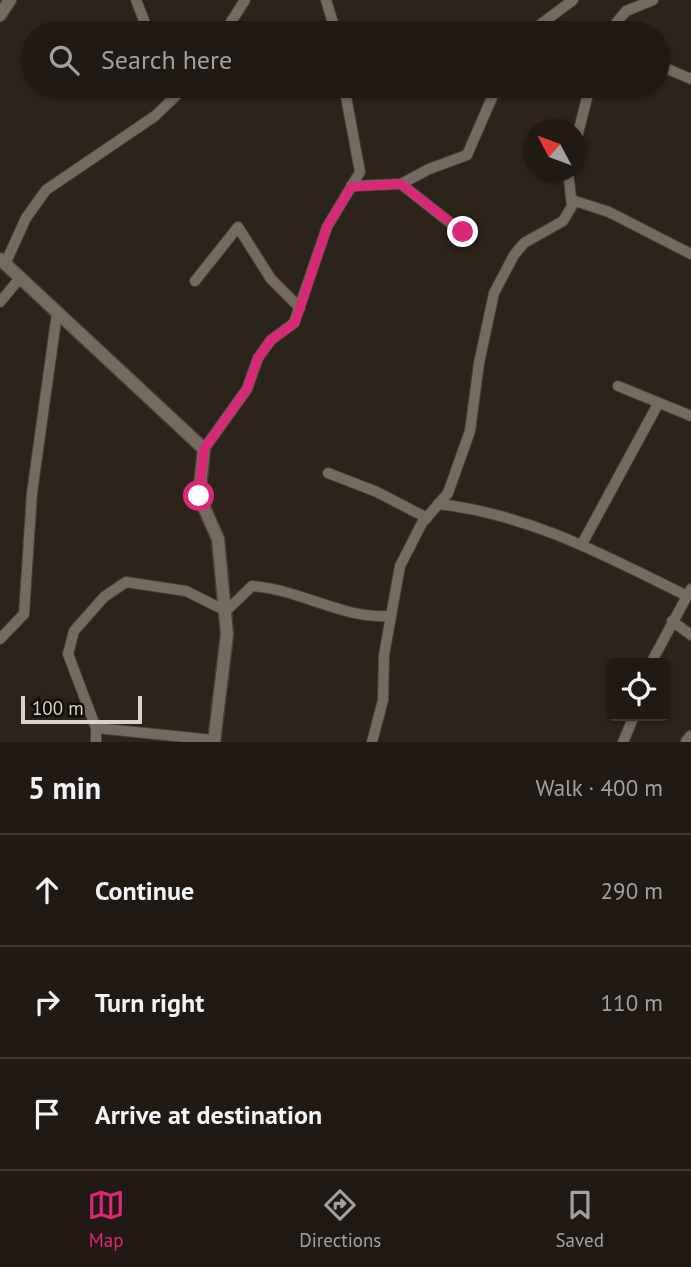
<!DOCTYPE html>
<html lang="en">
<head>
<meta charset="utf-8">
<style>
  body { margin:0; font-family:"PT Sans",sans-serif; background:#29231d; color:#f1f3f6 }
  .controls { position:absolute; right:21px; bottom:21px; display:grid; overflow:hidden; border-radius:7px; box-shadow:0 2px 5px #0004 }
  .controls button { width:63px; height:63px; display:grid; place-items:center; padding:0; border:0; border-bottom:2px solid #3e3834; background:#211a14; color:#f1f3f6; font:35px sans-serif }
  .compass { position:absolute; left:523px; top:119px; width:63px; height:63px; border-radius:50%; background:#211a14; box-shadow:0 2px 5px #0004; rotate:311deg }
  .scale { position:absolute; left:21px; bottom:18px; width:121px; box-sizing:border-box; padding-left:7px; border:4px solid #d9d3cd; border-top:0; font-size:19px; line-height:24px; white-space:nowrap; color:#d9d3cd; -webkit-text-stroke:5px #110d09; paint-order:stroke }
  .stop { position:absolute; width:21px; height:21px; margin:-16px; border:5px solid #db2777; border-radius:50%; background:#fff }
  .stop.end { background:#db2777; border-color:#fff; box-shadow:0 2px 7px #0008 }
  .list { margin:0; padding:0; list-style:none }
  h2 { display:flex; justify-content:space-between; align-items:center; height:91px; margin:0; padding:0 28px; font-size:30px }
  h2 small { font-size:23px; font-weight:400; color:#a2a1a0 }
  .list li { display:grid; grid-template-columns:46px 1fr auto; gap:21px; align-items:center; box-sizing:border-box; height:112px; padding:0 28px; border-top:2px solid #3e3834 }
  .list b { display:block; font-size:26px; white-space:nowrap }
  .list em { font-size:23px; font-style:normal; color:#a2a1a0 }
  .icon { flex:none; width:38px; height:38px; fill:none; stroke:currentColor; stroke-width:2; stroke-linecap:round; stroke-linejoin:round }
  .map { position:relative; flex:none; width:691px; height:742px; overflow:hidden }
  .search { position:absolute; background:#211a14; box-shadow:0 2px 5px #0004; left:21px; right:21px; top:21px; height:77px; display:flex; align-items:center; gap:18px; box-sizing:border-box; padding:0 24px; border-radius:38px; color:#a2a1a0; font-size:26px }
  .sheet { height:427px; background:#211a14 }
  nav { display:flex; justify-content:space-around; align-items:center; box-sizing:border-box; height:98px; border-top:2px solid #3e3834; background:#211a14; font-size:19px; color:#a2a1a0 }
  nav a { display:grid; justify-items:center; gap:4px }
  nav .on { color:#db2777 }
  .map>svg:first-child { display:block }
</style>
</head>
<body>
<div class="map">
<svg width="691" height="742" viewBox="0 0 691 742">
  <rect width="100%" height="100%" fill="#2c231a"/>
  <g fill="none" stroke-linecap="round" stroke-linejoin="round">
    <defs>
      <g id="minor">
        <polyline points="136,0 149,33"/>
        <polyline points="326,0 336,33"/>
        <polyline points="224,33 245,0"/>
        <polyline points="529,33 573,0"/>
        <polyline points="608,33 626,11 653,0"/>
        <polyline points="658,65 691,79"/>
        <polyline points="576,141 590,86"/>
        <polyline points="401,184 462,232"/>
        <polyline points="351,186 401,184 429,169 467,155 497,86"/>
        <polyline points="572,200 609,212 691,254"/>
        <polyline points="5,264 26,218 46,190 155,116 186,86"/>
        <polyline points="195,281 238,227 271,279 300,308"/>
        <polyline points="0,302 20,278"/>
        <polyline points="618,386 691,416"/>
        <polyline points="204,449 247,389 258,358 271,340 294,323 327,227 360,172 344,86"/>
        <polyline points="328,473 377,492 427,518"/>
        <path d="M438 504C529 514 606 556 687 596L691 589"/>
        <polyline points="582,544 658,404"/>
        <polyline points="672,621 691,635"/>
        <polyline points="0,639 24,614 32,493 57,313"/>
        <polyline points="651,663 687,596"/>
        <polyline points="96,728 213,740"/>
        <path d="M96 742V728L68 654 74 631 104 597 126 582 186 591 226 611 252 586C299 589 342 619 389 616"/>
        <polyline points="372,742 383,700 384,655 400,566 422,523 448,493 470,431 479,363 494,293 514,255 524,243 563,221 572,206 568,172"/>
        <polyline points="623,742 634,716"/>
      </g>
      <g id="tertiary">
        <polyline points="0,15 10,0"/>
        <polyline points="0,259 204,449 199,496 218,539 227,634 214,742"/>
        <polyline points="687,742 691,737"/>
      </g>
    </defs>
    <use href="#minor" stroke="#474039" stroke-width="12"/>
    <use href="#tertiary" stroke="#474039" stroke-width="15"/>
    <use href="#minor" stroke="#746a5f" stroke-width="10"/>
    <use href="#tertiary" stroke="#746a5f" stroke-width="12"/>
  </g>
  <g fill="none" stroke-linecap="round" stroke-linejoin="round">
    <polyline stroke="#db2777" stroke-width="9" points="199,496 204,449 247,389 258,358 271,340 295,323 327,227 351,187 401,184 463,232"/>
  </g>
</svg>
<div class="controls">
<button><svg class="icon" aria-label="locate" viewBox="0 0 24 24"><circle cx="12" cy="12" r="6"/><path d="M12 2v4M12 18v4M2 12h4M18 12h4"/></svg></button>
</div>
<svg class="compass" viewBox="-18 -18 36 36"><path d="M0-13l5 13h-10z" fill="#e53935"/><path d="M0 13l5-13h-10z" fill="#a2a1a0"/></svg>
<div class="scale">100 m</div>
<div class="stop" style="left:199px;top:496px"></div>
<div class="stop end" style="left:463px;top:232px"></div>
<div class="search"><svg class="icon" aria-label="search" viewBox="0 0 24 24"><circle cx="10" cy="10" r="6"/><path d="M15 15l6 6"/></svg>Search here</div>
</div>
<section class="sheet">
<h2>5 min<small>Walk · 400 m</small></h2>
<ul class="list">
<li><svg class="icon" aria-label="ahead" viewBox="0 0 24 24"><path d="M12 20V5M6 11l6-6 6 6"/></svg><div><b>Continue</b></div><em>290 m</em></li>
<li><svg class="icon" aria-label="right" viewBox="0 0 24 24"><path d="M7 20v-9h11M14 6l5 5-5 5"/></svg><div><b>Turn right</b></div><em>110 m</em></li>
<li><svg class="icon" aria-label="arrive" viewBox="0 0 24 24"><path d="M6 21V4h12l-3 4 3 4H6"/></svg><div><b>Arrive at destination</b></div></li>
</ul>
</section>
<nav>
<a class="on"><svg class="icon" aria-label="map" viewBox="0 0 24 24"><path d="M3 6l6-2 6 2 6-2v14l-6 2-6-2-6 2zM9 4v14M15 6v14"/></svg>Map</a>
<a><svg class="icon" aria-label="directions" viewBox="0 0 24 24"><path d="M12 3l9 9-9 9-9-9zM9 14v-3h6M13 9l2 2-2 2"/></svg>Directions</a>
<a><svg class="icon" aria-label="saved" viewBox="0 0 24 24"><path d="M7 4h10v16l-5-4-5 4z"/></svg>Saved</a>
</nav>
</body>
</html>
